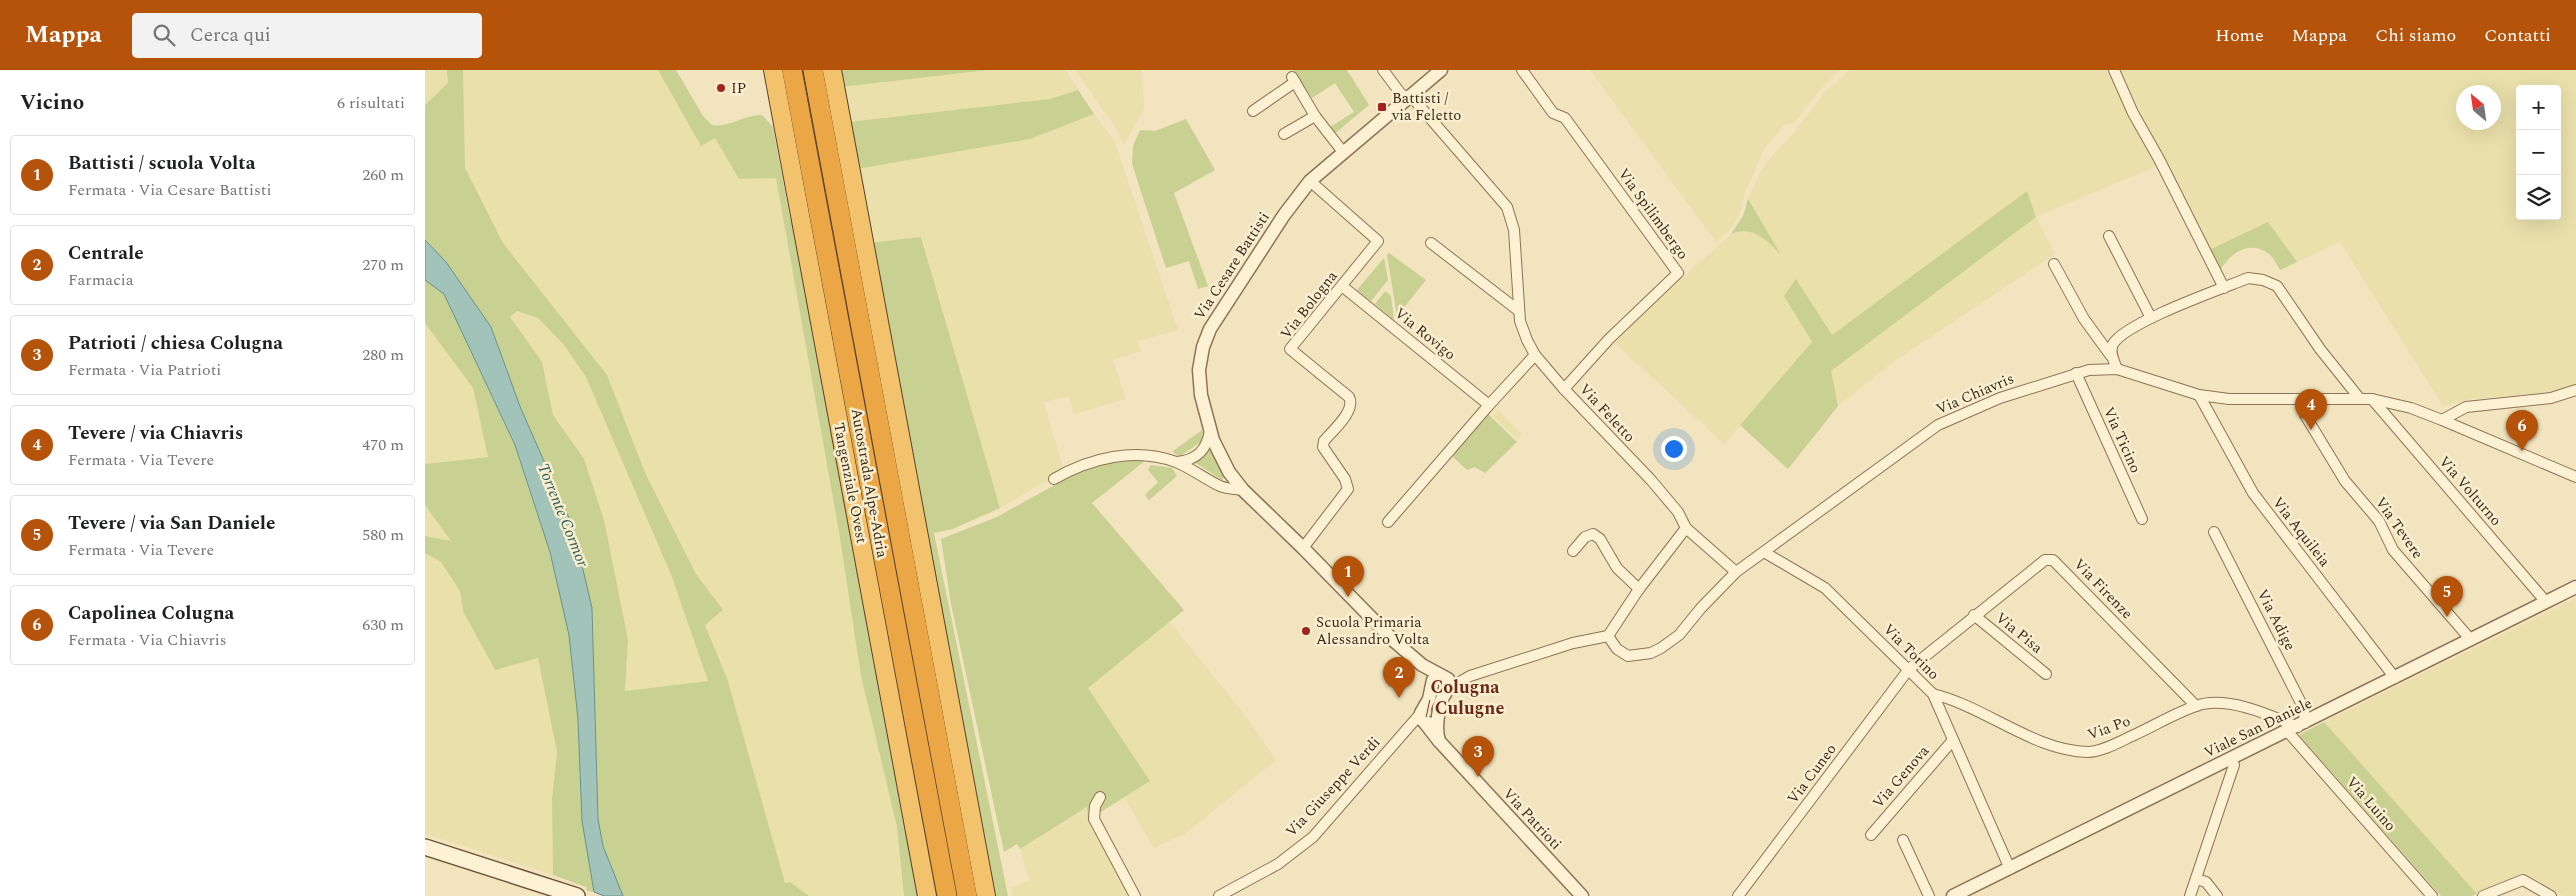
<!DOCTYPE html>
<html lang="it">
<head>
<meta charset="utf-8">
<style>
  body { margin:0; font-family:Spectral,serif; background:#f2f2f2; color:#202124 }
  .controls { position:absolute; right:15px; top:15px; display:grid; overflow:hidden; border-radius:5px; box-shadow:0 5px 20px #0002 }
  .controls button { width:45px; height:45px; display:grid; place-items:center; padding:0; border:0; border-bottom:1px solid #e0e0e0; background:#fff; color:#202124; font:25px sans-serif }
  .compass { position:absolute; left:2031px; top:15px; width:45px; height:45px; border-radius:50%; background:#fff; box-shadow:0 5px 20px #0002; rotate:331deg }
  .you { position:absolute; left:1248px; top:378px; width:18px; height:18px; margin:-12px; border:4px solid #fff; border-radius:50%; background:#1a73e8; box-shadow:0 0 0 8px #1a73e833 }
  .badge { display:grid; place-items:center; width:32px; height:32px; border-radius:50%; background:#b45309; color:#fff; font-size:16px; font-weight:700 }
  .pin { position:absolute; translate:-50% -41px; filter:drop-shadow(0 1px 2px #0008) }
  .pin::after { content:''; position:absolute; top:26px; width:18px; height:15px; background:inherit; clip-path:polygon(0 0,100% 0,50% 100%) }
  .list { margin:0; padding:0; list-style:none }
  h2 { display:flex; justify-content:space-between; align-items:center; height:65px; margin:0; padding:0 20px; font-size:21px }
  h2 small { font-size:16px; font-weight:400; color:#757577 }
  .list li { display:grid; grid-template-columns:32px 1fr auto; gap:15px; align-items:center; box-sizing:border-box; height:80px; margin:0 10px 10px; padding:0 10px; border:1px solid #e0e0e0; border-radius:5px }
  .list b { display:block; font-size:19px; white-space:nowrap }
  .list p { margin:0; font-size:16px; white-space:nowrap; color:#757577 }
  .list em { font-size:16px; font-style:normal; color:#757577 }
  .icon { flex:none; width:28px; height:28px; fill:none; stroke:currentColor; stroke-width:2; stroke-linecap:round; stroke-linejoin:round }
  .map { position:relative; flex:none; width:2151px; height:826px; overflow:hidden }
  header { display:flex; align-items:center; gap:30px; box-sizing:border-box; height:70px; padding:0 25px; background:#b45309; color:#fff }
  header strong { font-size:24px }
  nav { display:flex; gap:28px; margin-inline-start:auto; font-size:18px }
  .search { width:350px; height:45px; background:#f2f2f2; display:flex; align-items:center; gap:12px; box-sizing:border-box; padding:0 18px; border-radius:5px; color:#757577; font-size:19px }
  main { display:flex }
  aside { flex:1; background:#fff }
  .map>svg:first-child { display:block }
</style>
</head>
<body>
<header>
<strong>Mappa</strong>
<div class="search"><svg class="icon" aria-label="search" viewBox="0 0 24 24"><circle cx="10" cy="10" r="6"/><path d="M15 15l6 6"/></svg>Cerca qui</div>
<nav><a>Home</a><a>Mappa</a><a>Chi siamo</a><a>Contatti</a></nav>
</header>
<main>
<aside>
<h2>Vicino<small>6 risultati</small></h2>
<ul class="list">
<li><span class="badge">1</span><div><b>Battisti / scuola Volta</b><p>Fermata · Via Cesare Battisti</p></div><em>260 m</em></li>
<li><span class="badge">2</span><div><b>Centrale</b><p>Farmacia</p></div><em>270 m</em></li>
<li><span class="badge">3</span><div><b>Patrioti / chiesa Colugna</b><p>Fermata · Via Patrioti</p></div><em>280 m</em></li>
<li><span class="badge">4</span><div><b>Tevere / via Chiavris</b><p>Fermata · Via Tevere</p></div><em>470 m</em></li>
<li><span class="badge">5</span><div><b>Tevere / via San Daniele</b><p>Fermata · Via Tevere</p></div><em>580 m</em></li>
<li><span class="badge">6</span><div><b>Capolinea Colugna</b><p>Fermata · Via Chiavris</p></div><em>630 m</em></li>
</ul>
</aside>
<div class="map">
<svg width="2151" height="826" viewBox="0 0 2151 826">
  <rect width="100%" height="100%" fill="#f2e4be"/>
  <g fill="#e9e0ab" fill-rule="evenodd">
    <polygon points="0,0 22,0 23,13 0,35"/>
    <polygon points="38,0 233,0 276,76 290,68 314,109 351,107 415,468 436,606 472,757 479,826 384,826 365,812 360,813 302,608 280,554 298,540 271,504 221,405 182,305 78,173 40,98"/>
    <polygon points="564,0 641,0 653,20 625,29 423,52 416,17"/>
    <polygon points="650,0 717,0 719,39 699,75 693,61"/>
    <polygon points="1165,0 1415,0 1396,19 1369,53 1359,55 1339,79 1320,123 1314,145 1304,161 1291,172"/>
    <polygon points="1425,0 1686,0 1734,95 1611,147 1630,184 1467,293 1413,336 1406,301 1611,146 1602,121 1407,265 1371,210 1360,226 1387,272 1299,374 1188,271 1306,164 1312,161 1326,162 1339,167 1354,182 1323,129 1336,101 1347,86 1371,60 1399,23"/>
    <path d="M1694 0H2151V313L2125 323 2046 329 2018 336 1915 172 1872 192 1843 152 1784 180ZM2095 19H2132V146H2095ZM2039 22H2068V52H2039Z"/>
    <polygon points="669,44 689,70 753,260 713,271 716,281 688,290 701,329 649,344 643,326 619,332 639,401 575,438 497,168 444,173 432,99 605,69"/>
    <polygon points="92,241 113,248 139,275 161,307 247,507 284,611 200,621 203,570 159,389 128,345 117,292 85,247"/>
    <polygon points="0,253 48,318 63,387 0,394"/>
    <polygon points="1073,340 1097,364 1092,369 1068,346"/>
    <polygon points="0,435 27,472 0,466"/>
    <polygon points="0,483 16,492 36,521 38,541 113,588 132,682 127,729 128,805 0,764"/>
    <polygon points="2151,528 2151,826 2138,826 2101,804 2052,824 1899,652"/>
    <polygon points="745,552 820,645 851,690 760,764 729,778 699,727 725,711 663,618"/>
    <polygon points="663,737 663,750 705,826 587,826 586,818 604,810 595,779"/>
  </g>
  <g fill="#c8d191" fill-rule="evenodd">
    <path d="M22 0H38L40 98 78 173 182 305 221 405 271 504 298 540 280 555 302 608 360 813 365 812 384 826H197L178 776 173 749 167 538 66 257 23 195 0 170V35L23 13ZM92 241 113 248 139 275 161 307 247 507 283 611 200 621 203 570 179 450 159 389 128 345 117 292 85 247Z"/>
    <path d="M233 0H251L278 46 287 55C305 58 320 44 337 45L348 57 365 148 373 166 495 826H479L472 757 436 606 414 462 351 108 314 109 290 68 276 76Z"/>
    <polygon points="413,0 564,0 416,17"/>
    <polygon points="868,0 922,0 944,35 908,65 905,57 929,42 910,13 887,28"/>
    <polygon points="653,20 669,44 605,69 432,99 423,52 625,29"/>
    <polygon points="761,49 790,100 749,123 783,216 773,219 764,191 741,198 707,94 708,76 715,60 730,61"/>
    <polygon points="1602,121 1611,147 1406,301 1413,336 1363,399 1315,355 1387,272 1359,226 1371,209 1407,265"/>
    <path d="M1323 129 1356 185C1342 170 1328 155 1306 164L1318 146Z"/>
    <path d="M1843 152 1872 192 1855 200C1852 195 1848 187 1844 184 1824 169 1804 184 1795 201L1784 180Z"/>
    <polygon points="496,167 575,438 528,459 509,463 583,826 566,826 444,173"/>
    <polygon points="964,183 1001,210 972,246 962,185"/>
    <polygon points="959,188 963,210 946,231 932,220"/>
    <polygon points="0,210 19,224 90,376 125,482 144,565 153,649 157,750 169,822 162,821 161,817 128,805 127,729 132,682 113,588 70,600 38,541 35,521 16,492 0,483 0,466 26,471 0,435 0,394 63,387 48,318 0,253"/>
    <polygon points="960,221 966,226 969,250 950,234"/>
    <polygon points="1063,344 1092,372 1060,403 1050,397 1042,400 1026,385"/>
    <polygon points="777,360 780,369 755,386 750,384 748,381"/>
    <polygon points="785,379 800,406 797,410 769,392 777,388"/>
    <polygon points="696,390 721,390 667,433 759,540 663,618 725,711 663,750 662,737 595,779 592,774 579,782 526,534 516,469 572,447 653,402"/>
    <polygon points="726,395 747,398 752,406 724,430 720,425 733,412 723,400"/>
    <polygon points="1899,652 2052,824 2047,826 2016,826 1874,665"/>
  </g>
  <polygon fill="#a2c3ba" stroke="#689289" points="0,170 21,192 66,257 96,339 148,457 167,538 173,749 178,776 198,826 179,826 169,822 157,751 153,649 144,565 125,482 90,375 19,224 0,210"/>
  <g fill="none" stroke-linecap="round" stroke-linejoin="round">
    <defs>
      <g id="minor">
        <polyline points="958,0 976,24 982,28"/>
        <polyline points="1097,0 1128,43 1140,48 1253,203 1184,269 1139,319"/>
        <polyline points="1689,0 1708,43 1734,89 1799,218"/>
        <polyline points="867,7 890,46 918,82"/>
        <polyline points="985,25 1082,137 1089,160 1095,251 1102,270 1110,285 1139,319 1226,410 1253,442 1261,458 1311,502"/>
        <polyline points="828,41 870,12"/>
        <polyline points="859,64 890,46"/>
        <polyline points="1684,166 1726,248"/>
        <polyline points="1006,173 1094,241"/>
        <polyline points="1629,194 1659,249 1686,286"/>
        <polyline points="917,216 1064,335 1110,285"/>
        <path d="M1692 299C1689 291 1684 282 1688 274 1701 252 1796 219 1823 208L1838 210 1852 216 1895 279 1935 329"/>
        <polyline points="1651,303 1717,449"/>
        <polyline points="1774,325 1828,423 1970,608"/>
        <polyline points="1881,329 1880,345 1920,411 1954,451 1968,480 2046,570"/>
        <polyline points="1947,329 2121,532"/>
        <polyline points="2017,350 2041,337 2126,328 2151,320"/>
        <path d="M752 392C772 390 782 380 785 360"/>
        <path d="M629 409C665 388 710 377 751 392 766 398 780 409 795 416 802 419 811 419 818 420"/>
        <polyline points="963,452 1064,335"/>
        <polyline points="1789,462 1879,639 1880,653"/>
        <path d="M878 478 923 419 920 409 898 377 899 371C908 360 931 341 924 327L865 279 953 171 885 111"/>
        <polyline points="1148,481 1160,467 1168,464 1175,469 1192,498 1214,519"/>
        <polyline points="1339,482 1400,518 1508,624 1585,799"/>
        <polyline points="1549,545 1621,604"/>
        <polyline points="1183,566 1192,579 1203,586 1226,583 1236,578 1254,565 1276,538 1311,502 1513,355 1575,328 1664,300 1692,299 1774,325 1804,329 1947,329 1986,338 2017,350 2151,407"/>
        <polyline points="1183,566 1214,519 1261,458"/>
        <polyline points="1024,618 1045,606 1148,573 1183,566"/>
        <path d="M1508 624C1561 637 1609 681 1663 682 1677 682 1696 671 1709 665 1729 656 1750 643 1771 636 1801 625 1845 645 1873 657"/>
        <polyline points="1863,662 2007,826"/>
        <polyline points="675,727 670,736 669,749 710,826"/>
        <polyline points="1446,765 1528,670"/>
        <polyline points="1478,770 1504,826"/>
        <polyline points="1771,809 1781,812 1792,826"/>
        <polyline points="794,826 853,794 888,767 996,643"/>
        <polyline points="1313,826 1484,599 1620,490 1628,490 1771,636"/>
        <polyline points="1765,826 1809,695 1807,690"/>
        <polyline points="2058,826 2098,810 2126,826"/>
      </g>
      <g id="tertiary">
        <polyline points="1000,653 1014,671 1157,826"/>
        <polyline points="1006,654 998,651 996,643 1004,629 1008,610 1014,605"/>
        <path d="M1014 671C1010 659 1013 643 1016 631 1019 623 1027 618 1023 609L997 595 968 570 878 478 818 420 804 402 788 370 776 325 774 300 778 277 785 259 859 145 885 111 1016 0"/>
        <polyline points="1528,826 2151,517"/>
      </g>
      <polyline id="secondary" points="0,777 152,826"/>
      <g id="trunk">
        <polyline points="348,0 502,826"/>
        <polyline points="407,0 561,826"/>
      </g>
      <g id="motorway">
        <polyline points="367,0 522,826"/>
        <polyline points="388,0 542,826"/>
      </g>
    </defs>
    <use href="#minor" stroke="#8c7455" stroke-width="12"/>
    <use href="#tertiary" stroke="#8c7455" stroke-width="15"/>
    <use href="#secondary" stroke="#6e5538" stroke-width="18"/>
    <use href="#trunk" stroke="#59412a" stroke-width="20"/>
    <use href="#motorway" stroke="#59412a" stroke-width="21"/>
    <use href="#minor" stroke="#fcf1d2" stroke-width="10"/>
    <use href="#tertiary" stroke="#fcf1d2" stroke-width="12"/>
    <use href="#secondary" stroke="#fcf1d2" stroke-width="15"/>
    <use href="#trunk" stroke="#f2c26c" stroke-width="18"/>
    <use href="#motorway" stroke="#eba746" stroke-width="19"/>
  </g>
  <g fill="#a1221f" stroke="#f9eecf" stroke-width="2">
    <circle cx="296" cy="18" r="5"/>
    <rect x="952" y="32" width="10" height="10" rx="2.5"/>
    <circle cx="881" cy="561" r="5"/>
  </g>
  <g text-anchor="middle" dominant-baseline="central" stroke-width="5" stroke-linejoin="round" paint-order="stroke">
    <g font-size="15" fill="#3a2b1b" stroke="#f9eecf" text-anchor="start">
      <text x="306" y="18">IP</text>
      <text x="967" y="28">Battisti /<tspan x="967" dy="17">via Feletto</tspan></text>
      <text x="891" y="552">Scuola Primaria<tspan x="891" dy="17">Alessandro Volta</tspan></text>
    </g>
    <g font-size="15" fill="#3a2b1b" stroke="#f9eecf">
      <text transform="translate(1228 144) rotate(54)">Via Spilimbergo</text>
      <text transform="translate(807 196) rotate(-57)">Via Cesare Battisti</text>
      <text transform="translate(884 235) rotate(-52)">Via Bologna</text>
      <text transform="translate(1000 264) rotate(39)">Via Rovigo</text>
      <text transform="translate(1550 324) rotate(-23)">Via Chiavris</text>
      <text transform="translate(1182 343) rotate(47)">Via Feletto</text>
      <text transform="translate(1697 370) rotate(66)">Via Ticino</text>
      <text transform="translate(425 413) rotate(79)">Tangenziale Ovest</text>
      <text transform="translate(444 413) rotate(80)">Autostrada Alpe-Adria</text>
      <text transform="translate(2045 421) rotate(49)">Via Volturno</text>
      <text transform="translate(1974 458) rotate(55)">Via Tevere</text>
      <text transform="translate(1876 462) rotate(52)">Via Aquileia</text>
      <text transform="translate(1678 519) rotate(46)">Via Firenze</text>
      <text transform="translate(1851 550) rotate(63)">Via Adige</text>
      <text transform="translate(1594 563) rotate(39)">Via Pisa</text>
      <text transform="translate(1486 582) rotate(45)">Via Torino</text>
      <text transform="translate(1684 658) rotate(-20)">Via Po</text>
      <text transform="translate(1833 658) rotate(-26)">Viale San Daniele</text>
      <text transform="translate(1387 704) rotate(-53)">Via Cuneo</text>
      <text transform="translate(1476 707) rotate(-49)">Via Genova</text>
      <text transform="translate(908 717) rotate(-47)">Via Giuseppe Verdi</text>
      <text transform="translate(1946 734) rotate(49)">Via Luino</text>
      <text transform="translate(1107 749) rotate(47)">Via Patrioti</text>
    </g>
    <g font-size="16" font-style="italic" fill="#295c5a" stroke="#f9eecf">
      <text transform="translate(138 445) rotate(68)">Torrente Cormor</text>
    </g>
    <g font-size="18" font-weight="bold" fill="#6b2a16" stroke="#f9eecf">
      <text x="1040" y="617">Colugna<tspan x="1040" dy="21">/ Culugne</tspan></text>
    </g>
  </g>
</svg>
<div class="controls">
<button>+</button>
<button>−</button>
<button><svg class="icon" aria-label="layers" viewBox="0 0 24 24"><path d="M12 4l9 5-9 5-9-5zM3 14l9 5 9-5"/></svg></button>
</div>
<svg class="compass" viewBox="-18 -18 36 36"><path d="M0-13l5 13h-10z" fill="#e53935"/><path d="M0 13l5-13h-10z" fill="#757577"/></svg>
<div class="you"></div>
<div class="pin badge" style="left:923px;top:527px">1</div>
<div class="pin badge" style="left:974px;top:628px">2</div>
<div class="pin badge" style="left:1053px;top:707px">3</div>
<div class="pin badge" style="left:1886px;top:360px">4</div>
<div class="pin badge" style="left:2022px;top:547px">5</div>
<div class="pin badge" style="left:2097px;top:381px">6</div>
</div>
</main>
</body>
</html>
